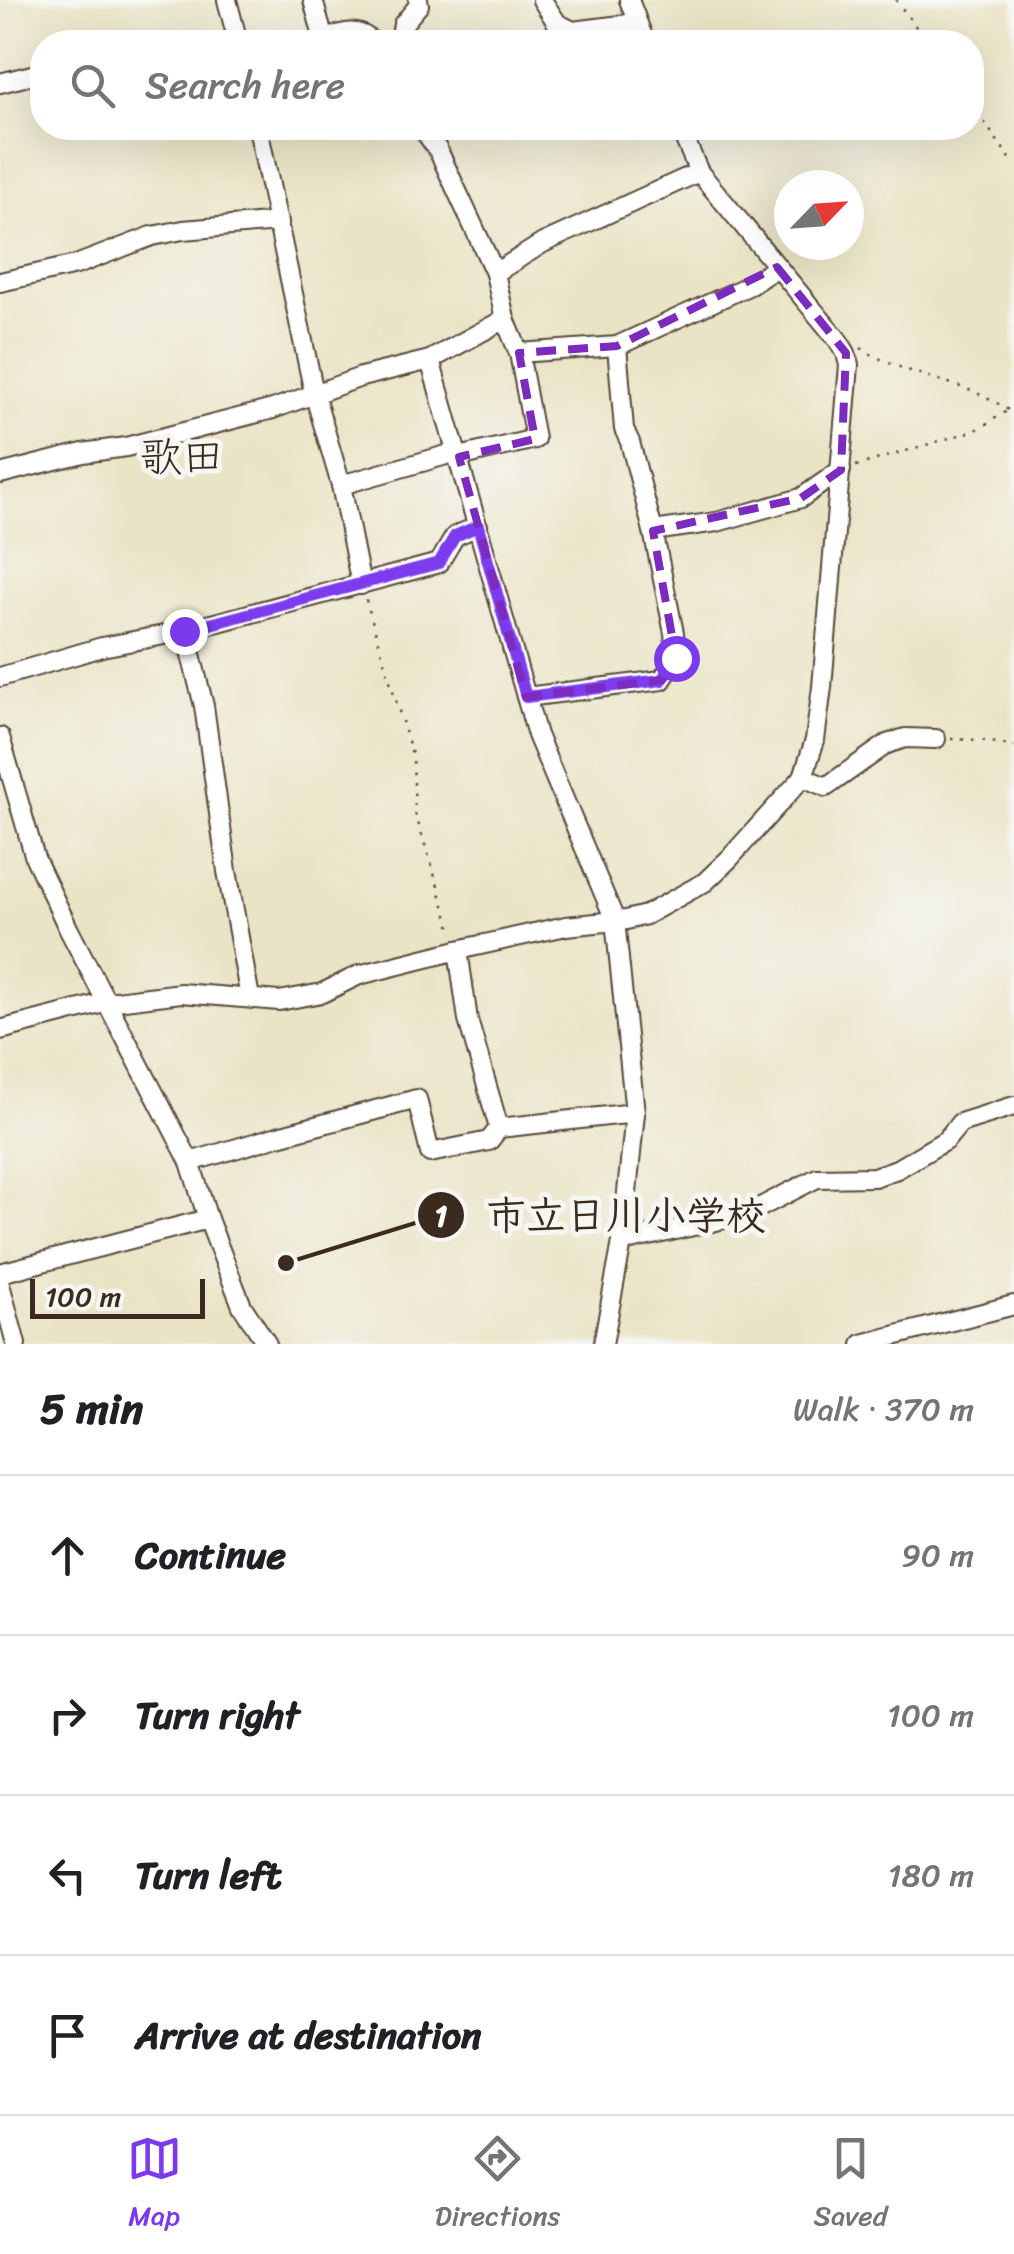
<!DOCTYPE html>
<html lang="en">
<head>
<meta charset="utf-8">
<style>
  body { margin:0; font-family:Sriracha,"Klee One",sans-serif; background:#f6f6f6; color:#202124 }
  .compass { position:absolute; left:774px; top:170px; width:90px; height:90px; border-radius:50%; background:#fff; box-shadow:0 10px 40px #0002; rotate:65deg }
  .scale { position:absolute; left:30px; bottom:25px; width:175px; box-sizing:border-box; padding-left:10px; border:5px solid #3b2a1e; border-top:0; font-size:28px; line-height:35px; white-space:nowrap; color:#3b2a1e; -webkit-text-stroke:8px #f6f6f2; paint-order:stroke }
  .stop { position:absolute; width:30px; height:30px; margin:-22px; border:8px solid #7c3aed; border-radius:50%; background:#fff }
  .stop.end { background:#7c3aed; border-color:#fff; box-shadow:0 2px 10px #0008 }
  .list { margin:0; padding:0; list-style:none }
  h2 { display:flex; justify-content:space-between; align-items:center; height:130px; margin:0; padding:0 40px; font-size:42px }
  h2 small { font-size:32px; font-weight:400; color:#757577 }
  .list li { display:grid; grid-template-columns:65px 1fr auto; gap:30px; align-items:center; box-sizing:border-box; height:160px; padding:0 40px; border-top:2px solid #e0e0e0 }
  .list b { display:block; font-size:38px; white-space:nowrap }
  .list em { font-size:32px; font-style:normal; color:#757577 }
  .icon { flex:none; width:55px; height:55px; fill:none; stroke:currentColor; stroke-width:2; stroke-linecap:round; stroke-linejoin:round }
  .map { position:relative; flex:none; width:1014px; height:1344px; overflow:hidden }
  .search { position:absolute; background:#fff; box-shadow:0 10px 40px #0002; left:30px; right:30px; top:30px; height:110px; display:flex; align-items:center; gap:25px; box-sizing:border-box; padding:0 35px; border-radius:40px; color:#757577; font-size:38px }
  .sheet { height:770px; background:#fff }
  nav { display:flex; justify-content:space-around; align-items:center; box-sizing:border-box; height:140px; border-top:2px solid #e0e0e0; background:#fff; font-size:28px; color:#757577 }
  nav a { display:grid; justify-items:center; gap:5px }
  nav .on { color:#7c3aed }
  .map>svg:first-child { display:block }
</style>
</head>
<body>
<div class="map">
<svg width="1014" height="1344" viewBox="0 0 1014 1344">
  <rect width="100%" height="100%" fill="#f6f6f2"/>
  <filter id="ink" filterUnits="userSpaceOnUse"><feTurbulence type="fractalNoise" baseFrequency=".01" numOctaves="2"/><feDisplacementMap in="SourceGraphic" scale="20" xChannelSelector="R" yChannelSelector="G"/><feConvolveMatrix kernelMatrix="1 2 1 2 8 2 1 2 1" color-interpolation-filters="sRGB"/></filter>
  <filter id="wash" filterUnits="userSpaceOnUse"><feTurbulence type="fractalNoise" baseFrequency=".0048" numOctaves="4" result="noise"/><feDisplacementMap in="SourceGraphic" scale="40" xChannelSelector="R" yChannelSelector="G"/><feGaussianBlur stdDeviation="2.25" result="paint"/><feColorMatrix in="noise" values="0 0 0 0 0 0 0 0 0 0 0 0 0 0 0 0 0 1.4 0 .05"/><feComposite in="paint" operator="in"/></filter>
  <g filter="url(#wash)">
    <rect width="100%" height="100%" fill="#eae4c6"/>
  </g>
  <g filter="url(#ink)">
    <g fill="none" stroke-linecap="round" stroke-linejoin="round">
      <defs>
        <g id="minor">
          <polyline points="227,0 238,42"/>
          <polyline points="313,0 324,40"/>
          <polyline points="542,0 557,23 573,31 637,23"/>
          <polyline points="629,0 645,42"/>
          <path d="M316 42C336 36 356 24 372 42"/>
          <polyline points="400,42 403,24 419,5 418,0"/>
          <polyline points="0,83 36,74"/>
          <polyline points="258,128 314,393 341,485 361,585"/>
          <polyline points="422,128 438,150 495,273"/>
          <polyline points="0,282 76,265 152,236 183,230 279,222"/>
          <polyline points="519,353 617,346 750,285 777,267"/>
          <polyline points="430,360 537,735 615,920 635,1113 622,1242 603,1344"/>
          <polyline points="459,457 535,439 519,353 505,319 495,273 543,243 699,172"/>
          <polyline points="0,474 83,453 126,447 273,409 361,377 430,360 505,319"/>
          <polyline points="341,485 457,452"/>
          <polyline points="653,531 717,522 801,498 841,470"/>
          <polyline points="185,631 204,706 227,871 250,998"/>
          <polyline points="0,677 102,647 185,631 439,563 455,536 478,526"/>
          <polyline points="526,697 662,680 676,658 674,633 653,531 630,442 624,429 617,346"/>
          <polyline points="0,737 35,858 69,930 190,1162 208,1219 242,1306 267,1344"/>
          <polyline points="803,777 826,787 887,744 905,738 936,739"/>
          <polyline points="458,950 468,1020 499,1128"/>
          <polyline points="0,1030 108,1002 181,993 279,1001 322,993 359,975 458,950 566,926 626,920 646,915 705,882 729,859 803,777 815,740 822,687 849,365 846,353 838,340 699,172 680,128"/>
          <polyline points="190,1162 278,1136 417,1099 430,1153 489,1141 499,1128 635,1113"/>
          <polyline points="622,1242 747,1214 817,1178 874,1177 897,1169 946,1140 960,1123 1014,1106"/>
          <polyline points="0,1273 208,1219"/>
          <polyline points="0,1284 16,1344"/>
          <polyline points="862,1344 1014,1305"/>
        </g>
      </defs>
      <use href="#minor" stroke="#554637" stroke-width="22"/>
      <g stroke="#554637" stroke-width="2.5" stroke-dasharray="2.5 8" stroke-linecap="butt">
        <polyline points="896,0 927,42"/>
        <polyline points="972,105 1014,164"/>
        <path d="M861 348C910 380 965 378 1014 414"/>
        <polyline points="856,466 976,430 1007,411"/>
        <polyline points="366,600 413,758 415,813 453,934"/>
        <polyline points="951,739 979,740 1014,746"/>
      </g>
      <use href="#minor" stroke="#fff" stroke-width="18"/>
    </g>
  </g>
  <g fill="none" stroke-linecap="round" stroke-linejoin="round" filter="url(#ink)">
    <polyline stroke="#7c3aed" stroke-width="12" points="184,631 439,563 455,536 478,526 526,697 662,680 676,658"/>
  </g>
  <path fill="none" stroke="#7b2cbf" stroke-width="8" stroke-dasharray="20 12" stroke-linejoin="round" d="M777 267 846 353 841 470 801 498 653 531 676 658 662 680 526 697 459 457 535 439 519 353 617 346Z"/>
  <g text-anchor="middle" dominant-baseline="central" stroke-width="10" stroke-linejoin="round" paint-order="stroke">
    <g font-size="42" fill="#3b2a1e" stroke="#f6f6f2">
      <text x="182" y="457">歌田</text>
    </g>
  </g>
  <path fill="none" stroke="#3b2a1e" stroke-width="4" d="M286 1263L441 1215"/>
  <g fill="#3b2a1e" stroke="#f6f6f2" stroke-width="4">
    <circle cx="286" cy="1263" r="10"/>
    <circle cx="441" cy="1215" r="25"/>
  </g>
  <g font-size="30" text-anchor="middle" font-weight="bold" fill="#fff">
    <text x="441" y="1226">1</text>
  </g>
  <g font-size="40" text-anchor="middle" font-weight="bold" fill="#3b2a1e" stroke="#f6f6f2" stroke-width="10" stroke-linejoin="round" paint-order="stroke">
    <text x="626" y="1229">市立日川小学校</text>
  </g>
</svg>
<svg class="compass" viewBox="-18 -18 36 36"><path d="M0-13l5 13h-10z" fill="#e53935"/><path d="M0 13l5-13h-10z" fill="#757577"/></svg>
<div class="scale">100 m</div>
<div class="stop" style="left:676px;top:658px"></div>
<div class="stop end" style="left:184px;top:631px"></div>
<div class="search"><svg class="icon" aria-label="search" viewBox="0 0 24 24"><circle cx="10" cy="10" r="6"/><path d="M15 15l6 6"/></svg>Search here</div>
</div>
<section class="sheet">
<h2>5 min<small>Walk · 370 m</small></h2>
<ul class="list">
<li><svg class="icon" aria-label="ahead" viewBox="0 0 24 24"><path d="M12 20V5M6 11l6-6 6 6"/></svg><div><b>Continue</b></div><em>90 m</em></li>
<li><svg class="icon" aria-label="right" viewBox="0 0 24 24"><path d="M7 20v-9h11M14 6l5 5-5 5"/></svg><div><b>Turn right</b></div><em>100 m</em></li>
<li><svg class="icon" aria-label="left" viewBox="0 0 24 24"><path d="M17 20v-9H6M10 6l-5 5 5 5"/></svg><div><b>Turn left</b></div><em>180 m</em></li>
<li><svg class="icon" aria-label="arrive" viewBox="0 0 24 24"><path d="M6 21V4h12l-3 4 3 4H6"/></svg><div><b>Arrive at destination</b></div></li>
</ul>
</section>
<nav>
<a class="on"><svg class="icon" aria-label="map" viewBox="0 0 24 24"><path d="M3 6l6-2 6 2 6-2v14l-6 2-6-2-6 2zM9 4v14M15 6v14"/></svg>Map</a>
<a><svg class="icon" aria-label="directions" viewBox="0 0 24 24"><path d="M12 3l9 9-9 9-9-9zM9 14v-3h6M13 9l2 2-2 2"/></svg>Directions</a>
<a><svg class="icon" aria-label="saved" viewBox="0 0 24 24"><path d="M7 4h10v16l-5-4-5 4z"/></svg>Saved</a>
</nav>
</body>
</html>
